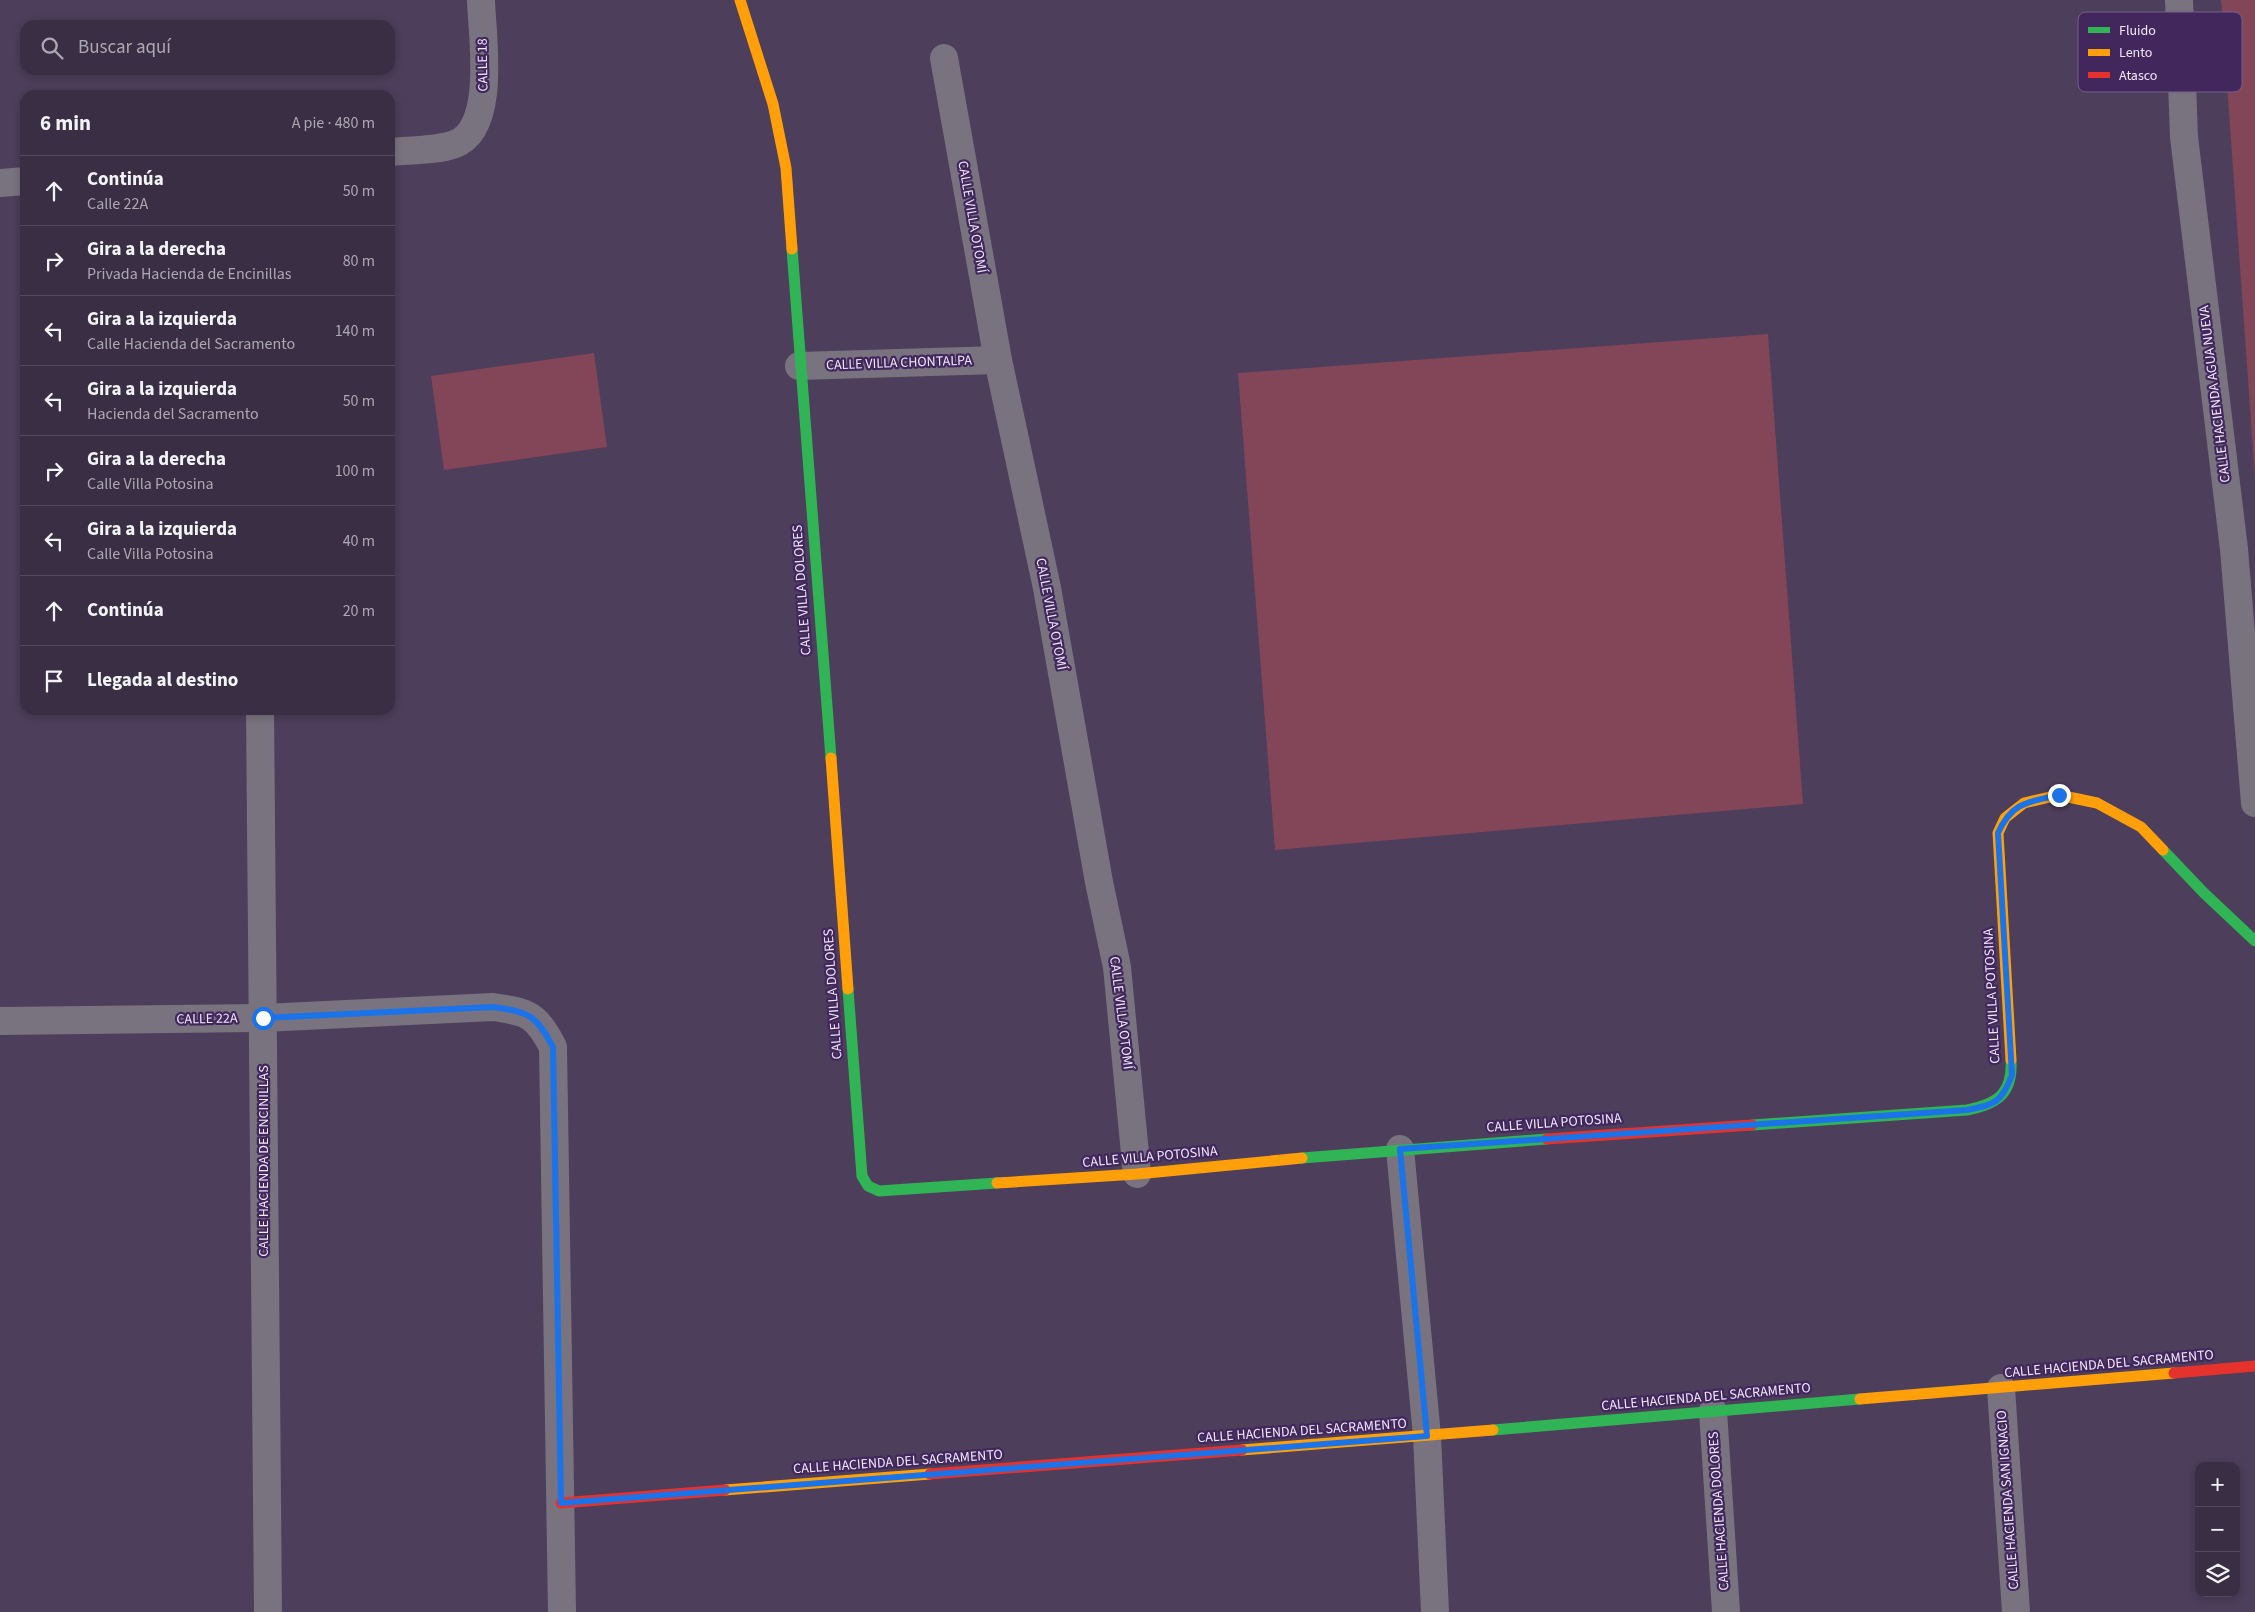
<!DOCTYPE html>
<html lang="es">
<head>
<meta charset="utf-8">
<style>
  body { margin:0; font-family:"Source Sans 3",sans-serif; background:#41364b; color:#f1f3f6 }
  .controls { position:absolute; right:15px; bottom:15px; display:grid; overflow:hidden; border-radius:10px; box-shadow:0 2px 8px #0003 }
  .controls button { width:45px; height:45px; display:grid; place-items:center; padding:0; border:0; border-bottom:1px solid #544a5d; background:#3a2e44; color:#f1f3f6; font:25px sans-serif }
  .stop { position:absolute; width:15px; height:15px; margin:-11px; border:4px solid #1a73e8; border-radius:50%; background:#fff }
  .stop.end { background:#1a73e8; border-color:#fff; box-shadow:0 1px 5px #0008 }
  .list { margin:0; padding:0; list-style:none }
  h2 { display:flex; justify-content:space-between; align-items:center; height:65px; margin:0; padding:0 20px; font-size:21px }
  h2 small { font-size:16px; font-weight:400; color:#aba8b2 }
  .list li { display:grid; grid-template-columns:32px 1fr auto; gap:15px; align-items:center; box-sizing:border-box; height:70px; padding:0 20px; border-top:1px solid #544a5d }
  .list b { display:block; font-size:19px; white-space:nowrap }
  .list p { margin:0; font-size:16px; white-space:nowrap; color:#aba8b2 }
  .list em { font-size:16px; font-style:normal; color:#aba8b2 }
  .icon { flex:none; width:28px; height:28px; fill:none; stroke:currentColor; stroke-width:2; stroke-linecap:round; stroke-linejoin:round }
  .map { position:relative; flex:none; width:2255px; height:1612px; overflow:hidden }
  .search { position:absolute; background:#3a2e44; box-shadow:0 2px 8px #0003; left:20px; top:20px; width:375px; height:55px; display:flex; align-items:center; gap:12px; box-sizing:border-box; padding:0 18px; border-radius:15px; color:#aba8b2; font-size:19px }
  .panel { position:absolute; background:#3a2e44; box-shadow:0 2px 8px #0003; left:20px; top:90px; width:375px; height:625px; border-radius:15px }
  .map>svg:first-child { display:block }
</style>
</head>
<body>
<div class="map">
<svg width="2255" height="1612" viewBox="0 0 2255 1612">
  <rect width="100%" height="100%" fill="#4d3e5b"/>
  <g fill="#834558">
    <polygon points="2221,0 2255,0 2255,478"/>
    <polygon points="1768,334 1803,804 1275,850 1238,373"/>
    <polygon points="594,353 607,447 444,470 431,376"/>
  </g>
  <g fill="none" stroke-linecap="round" stroke-linejoin="round">
    <g stroke="#78737f" stroke-width="28">
      <polyline points="2179,0 2184,137 2234,549 2255,803"/>
      <polyline points="944,58 998,360 1047,588 1099,882 1117,967 1137,1174"/>
      <path d="M390 152C411 150 436 151 455 144 497 128 482 36 481 0"/>
      <polyline points="0,183 25,181"/>
      <polyline points="799,366 998,360"/>
      <polyline points="260,710 268,1612"/>
      <path d="M0 1021 263 1018 493 1007C529 1012 536 1015 553 1047L562 1612"/>
      <polyline points="1400,1149 1427,1436 1435,1612"/>
      <polyline points="2001,1388 2016,1612"/>
      <polyline points="1713,1411 1726,1612"/>
    </g>
    <g stroke="#30b455" stroke-width="11">
      <polyline points="792,249 831,758"/>
      <polyline points="2163,850 2204,893 2255,941"/>
      <polyline points="848,989 862,1176 868,1186 879,1191 997,1183"/>
      <path d="M1752 1125 1967 1110C1998 1104 2013 1093 2011 1060"/>
      <polyline points="1302,1158 1547,1139"/>
      <polyline points="1493,1430 1860,1399"/>
    </g>
    <g stroke="#ff9f0a" stroke-width="11">
      <polyline points="740,0 773,104 786,168 792,249"/>
      <polyline points="831,758 848,989"/>
      <polyline points="2011,1060 1998,833 2005,818 2024,803 2059,795 2097,803 2141,827 2163,850"/>
      <polyline points="997,1183 1137,1174 1302,1158"/>
      <polyline points="1860,1399 2174,1373"/>
      <polyline points="1242,1450 1493,1430"/>
      <polyline points="725,1490 930,1474"/>
    </g>
    <g stroke="#e5322d" stroke-width="11">
      <polyline points="1547,1139 1752,1125"/>
      <polyline points="2174,1373 2255,1366"/>
      <polyline points="930,1474 1242,1450"/>
      <polyline points="561,1503 725,1490"/>
    </g>
  </g>
  <g fill="none" stroke-linecap="round" stroke-linejoin="round">
    <path stroke="#1a73e8" stroke-width="6" d="M263 1018 493 1007C529 1012 536 1015 553 1047L561 1503 1427 1436 1400 1149 1967 1110C1995 1105 2002 1102 2012 1075L1998 833C2012 802 2028 802 2059 795"/>
  </g>
  <g text-anchor="middle" dominant-baseline="central" stroke-width="4.5" stroke-linejoin="round" paint-order="stroke">
    <g font-size="14" fill="#efe6fa" stroke="#42275d">
      <text transform="translate(483 65) rotate(-91)">CALLE 18</text>
      <text transform="translate(972 217) rotate(80)">CALLE VILLA OTOMÍ</text>
      <text transform="translate(899 363) rotate(-2)">CALLE VILLA CHONTALPA</text>
      <text transform="translate(2215 394) rotate(-97)">CALLE HACIENDA AGUA NUEVA</text>
      <text transform="translate(802 590) rotate(-94)">CALLE VILLA DOLORES</text>
      <text transform="translate(1051 614) rotate(79)">CALLE VILLA OTOMÍ</text>
      <text transform="translate(833 994) rotate(-94)">CALLE VILLA DOLORES</text>
      <text transform="translate(1992 996) rotate(-93)">CALLE VILLA POTOSINA</text>
      <text transform="translate(1121 1013) rotate(83)">CALLE VILLA OTOMÍ</text>
      <text transform="translate(207 1019) rotate(-1)">CALLE 22A</text>
      <text transform="translate(1554 1123) rotate(-4)">CALLE VILLA POTOSINA</text>
      <text transform="translate(1150 1157) rotate(-5)">CALLE VILLA POTOSINA</text>
      <text transform="translate(264 1161) rotate(-90)">CALLE HACIENDA DE ENCINILLAS</text>
      <text transform="translate(2109 1364) rotate(-5)">CALLE HACIENDA DEL SACRAMENTO</text>
      <text transform="translate(1706 1397) rotate(-5)">CALLE HACIENDA DEL SACRAMENTO</text>
      <text transform="translate(1302 1431) rotate(-4)">CALLE HACIENDA DEL SACRAMENTO</text>
      <text transform="translate(898 1462) rotate(-4)">CALLE HACIENDA DEL SACRAMENTO</text>
      <text transform="translate(2008 1500) rotate(-94)">CALLE HACIENDA SAN IGNACIO</text>
      <text transform="translate(1719 1511) rotate(-94)">CALLE HACIENDA DOLORES</text>
    </g>
  </g>
  <rect x="2078" y="12" width="164" height="80" rx="8" fill="#42275d" stroke="#76608c" stroke-width="1"/>
  <rect x="2088" y="27" width="22" height="6" fill="#30b455"/>
  <rect x="2088" y="49" width="22" height="7" fill="#ff9f0a"/>
  <rect x="2088" y="72" width="22" height="6" fill="#e5322d"/>
  <g font-size="14" fill="#efe6fa">
    <text x="2119" y="35">Fluido</text>
    <text x="2119" y="57">Lento</text>
    <text x="2119" y="80">Atasco</text>
  </g>
</svg>
<div class="controls">
<button>+</button>
<button>−</button>
<button><svg class="icon" aria-label="layers" viewBox="0 0 24 24"><path d="M12 4l9 5-9 5-9-5zM3 14l9 5 9-5"/></svg></button>
</div>
<div class="stop" style="left:263px;top:1018px"></div>
<div class="stop end" style="left:2059px;top:795px"></div>
<div class="search"><svg class="icon" aria-label="search" viewBox="0 0 24 24"><circle cx="10" cy="10" r="6"/><path d="M15 15l6 6"/></svg>Buscar aquí</div>
<section class="panel">
<h2>6 min<small>A pie · 480 m</small></h2>
<ul class="list">
<li><svg class="icon" aria-label="ahead" viewBox="0 0 24 24"><path d="M12 20V5M6 11l6-6 6 6"/></svg><div><b>Continúa</b><p>Calle 22A</p></div><em>50 m</em></li>
<li><svg class="icon" aria-label="right" viewBox="0 0 24 24"><path d="M7 20v-9h11M14 6l5 5-5 5"/></svg><div><b>Gira a la derecha</b><p>Privada Hacienda de Encinillas</p></div><em>80 m</em></li>
<li><svg class="icon" aria-label="left" viewBox="0 0 24 24"><path d="M17 20v-9H6M10 6l-5 5 5 5"/></svg><div><b>Gira a la izquierda</b><p>Calle Hacienda del Sacramento</p></div><em>140 m</em></li>
<li><svg class="icon" aria-label="left" viewBox="0 0 24 24"><path d="M17 20v-9H6M10 6l-5 5 5 5"/></svg><div><b>Gira a la izquierda</b><p>Hacienda del Sacramento</p></div><em>50 m</em></li>
<li><svg class="icon" aria-label="right" viewBox="0 0 24 24"><path d="M7 20v-9h11M14 6l5 5-5 5"/></svg><div><b>Gira a la derecha</b><p>Calle Villa Potosina</p></div><em>100 m</em></li>
<li><svg class="icon" aria-label="left" viewBox="0 0 24 24"><path d="M17 20v-9H6M10 6l-5 5 5 5"/></svg><div><b>Gira a la izquierda</b><p>Calle Villa Potosina</p></div><em>40 m</em></li>
<li><svg class="icon" aria-label="ahead" viewBox="0 0 24 24"><path d="M12 20V5M6 11l6-6 6 6"/></svg><div><b>Continúa</b></div><em>20 m</em></li>
<li><svg class="icon" aria-label="arrive" viewBox="0 0 24 24"><path d="M6 21V4h12l-3 4 3 4H6"/></svg><div><b>Llegada al destino</b></div></li>
</ul>
</section>
</div>
</body>
</html>
